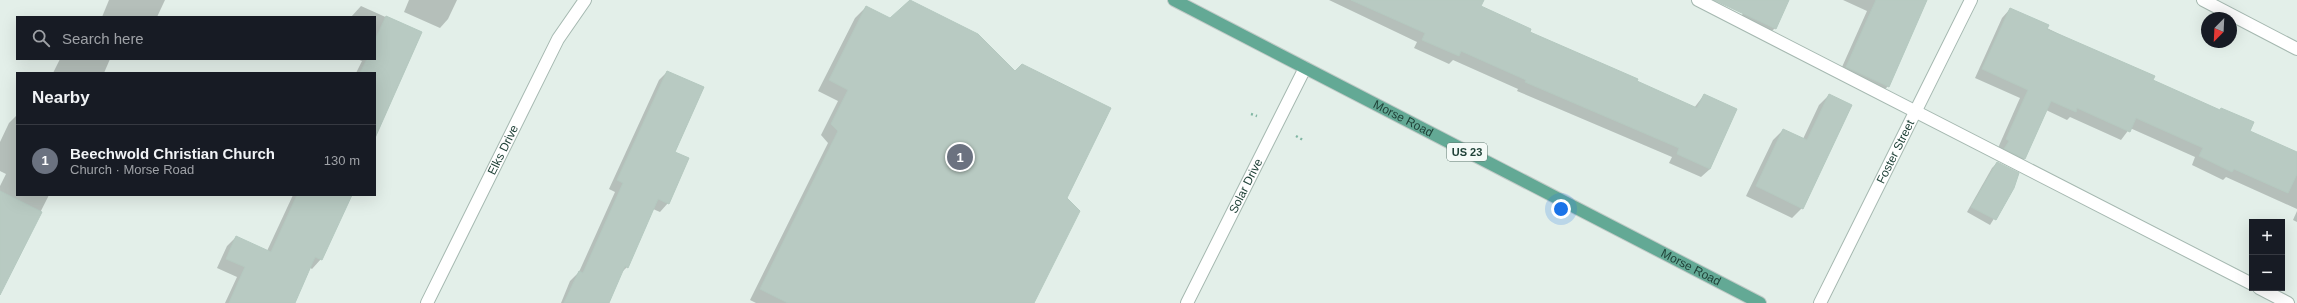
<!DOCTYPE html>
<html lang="en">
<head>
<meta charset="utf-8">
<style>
  body { margin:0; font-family:Arial,sans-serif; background:#20242c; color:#f1f3f6 }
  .controls { position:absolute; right:12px; bottom:12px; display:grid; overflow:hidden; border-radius:0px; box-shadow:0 4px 16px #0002 }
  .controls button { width:36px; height:36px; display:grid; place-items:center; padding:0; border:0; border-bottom:1px solid #363941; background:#171b24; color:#f1f3f6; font:20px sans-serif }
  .compass { position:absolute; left:2201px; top:12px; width:36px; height:36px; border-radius:50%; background:#171b24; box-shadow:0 4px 16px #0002; rotate:204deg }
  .you { position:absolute; left:1561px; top:209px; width:14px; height:14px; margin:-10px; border:3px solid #fff; border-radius:50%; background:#1a73e8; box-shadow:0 0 0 6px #1a73e833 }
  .badge { display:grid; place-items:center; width:26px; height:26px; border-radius:50%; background:#ff7751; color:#fff; font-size:13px; font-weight:700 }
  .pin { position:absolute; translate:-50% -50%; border:2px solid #fff; box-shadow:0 1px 4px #0006 }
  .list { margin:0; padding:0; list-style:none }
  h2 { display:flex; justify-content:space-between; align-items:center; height:52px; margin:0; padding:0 16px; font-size:17px }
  h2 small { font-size:13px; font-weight:400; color:#9ea1a6 }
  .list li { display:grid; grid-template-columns:26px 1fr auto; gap:12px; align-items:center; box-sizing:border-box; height:72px; padding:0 16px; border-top:1px solid #363941 }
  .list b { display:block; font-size:15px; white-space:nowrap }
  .list p { margin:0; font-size:13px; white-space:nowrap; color:#9ea1a6 }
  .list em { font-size:13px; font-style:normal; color:#9ea1a6 }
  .icon { flex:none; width:22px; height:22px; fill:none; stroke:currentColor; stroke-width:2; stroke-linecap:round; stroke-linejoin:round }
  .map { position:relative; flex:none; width:2297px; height:303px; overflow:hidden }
  .search { position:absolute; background:#171b24; box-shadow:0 4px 16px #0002; left:16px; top:16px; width:360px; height:44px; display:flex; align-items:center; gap:10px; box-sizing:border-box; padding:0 14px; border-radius:0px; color:#9ea1a6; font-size:15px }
  .panel { position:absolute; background:#171b24; box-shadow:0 4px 16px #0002; left:16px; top:72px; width:360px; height:124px; border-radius:0px }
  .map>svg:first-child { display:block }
</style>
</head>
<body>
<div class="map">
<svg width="2297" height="303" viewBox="0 0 2297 303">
  <rect width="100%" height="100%" fill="#e3efe9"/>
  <g fill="#0003">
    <polygon points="109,0 165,0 157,17 102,17"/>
    <polygon points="409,0 457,0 448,19 440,28 404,12"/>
    <polygon points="1329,0 1476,0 1480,7 1528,33 1694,108 1704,95 1710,169 1701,177 1669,163 1672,157 1517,91 1518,89 1453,60 1449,64 1414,48 1417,42"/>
    <polygon points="1749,0 1788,0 1775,28 1767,36 1738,24"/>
    <polygon points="1843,0 1926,0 1888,86 1880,95 1838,76 1867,11"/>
    <polygon points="909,1 977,34 1066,198 1033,303 756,303 750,300 828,143 821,135 838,101 818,91 855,18 866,7 890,20"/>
    <polygon points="361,6 421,33 375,136 375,73 356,73 362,61 357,59 375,59 375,17 351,17"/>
    <polygon points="2010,9 2249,132 2297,153 2297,209 2226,177 2223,180 2192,165 2195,157 2130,128 2121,140 2070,117 2067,120 2046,110 2024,159 2016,167 1998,148 2020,98 1975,78 2002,18"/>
    <polygon points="60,59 110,59 104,73 53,73"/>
    <polygon points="667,72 673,152 668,203 660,212 653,209 627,267 621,273 608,303 561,303 570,281 579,272 615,192 609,189 659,80"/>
    <polygon points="1829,95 1802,208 1792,218 1746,196 1773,140 1783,130 1803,139 1819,105"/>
    <polygon points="17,115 17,195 49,195 9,274 0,282 0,186 6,174 0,171 0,142 9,123"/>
    <polygon points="1997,163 2013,188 1990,225 1967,212 1992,168"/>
    <polygon points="293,195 351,195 321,259 312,269 309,267 294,303 225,303 237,277 217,268 227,246 236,237 267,251"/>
    <polygon points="2297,211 2297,222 2293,220"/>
  </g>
  <g fill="#b8cac2" stroke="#b5c9c0">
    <polygon points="910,0 978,34 1015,71 1022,64 1111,108 1067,198 1080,211 1034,303 788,303 760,289 838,131 831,124 848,90 829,80 866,6 890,18"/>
    <polygon points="1351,0 1484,0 1481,6 1531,29 1530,32 1638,79 1637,81 1697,108 1704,94 1737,109 1710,169 1677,154 1679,148 1525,82 1526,80 1461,51 1459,56 1422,40 1425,33"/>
    <polygon points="1714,0 1789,0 1776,29"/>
    <polygon points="1876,0 1927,0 1889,87 1846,67"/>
    <polygon points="2010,8 2049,25 2047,29 2155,76 2153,80 2220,110 2221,108 2254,122 2250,131 2297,152 2297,174 2288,193 2234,169 2232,172 2199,156 2203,148 2136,118 2130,132 2077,108 2076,112 2051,101 2025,159 2004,149 2009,141 2006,139 2028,90 1982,69"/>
    <polygon points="386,16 422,32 375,138 375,73 360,73 367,59 375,59 375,40"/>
    <polygon points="667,71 704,87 675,152 689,158 669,204 658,199 628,268 625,266 609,303 564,303 579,271 583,273 623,183 617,180"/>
    <polygon points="1829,94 1852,105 1803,209 1756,186 1783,129 1807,140"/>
    <polygon points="1997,162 2019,173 2014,188 1996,220 1971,207"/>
    <polygon points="0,191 42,212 0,295"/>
    <polygon points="297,195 352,195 322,260 315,257 295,303 229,303 245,267 226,259 236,236 271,252"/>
  </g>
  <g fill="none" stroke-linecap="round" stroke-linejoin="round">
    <defs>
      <g id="minor">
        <polyline points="1698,0 2252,284"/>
        <polyline points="2203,0 2297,49"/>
        <polyline points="2259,288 2288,303"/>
        <path id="s1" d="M427 303 558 39 585 0"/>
        <path id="s2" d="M1187 303 1305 68"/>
        <path id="s3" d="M1820 303 1971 0"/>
      </g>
      <g id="major">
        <path id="s4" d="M1174 0 1760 303"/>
      </g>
    </defs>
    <use href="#minor" stroke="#a5b8b0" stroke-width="14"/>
    <use href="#major" stroke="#c1cac7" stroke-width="14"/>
    <g stroke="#80b6a3" stroke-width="2.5" stroke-dasharray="2 3" stroke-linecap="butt">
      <polyline points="1251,114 1257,116"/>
      <polyline points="1296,136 1303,140"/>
    </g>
    <use href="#minor" stroke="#fff" stroke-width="12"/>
    <use href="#major" stroke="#63a995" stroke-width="12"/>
  </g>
  <g text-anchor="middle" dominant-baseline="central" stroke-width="3.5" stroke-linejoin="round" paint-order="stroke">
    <rect fill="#f4faf7" stroke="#607971" stroke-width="1" x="1447" y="143" width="40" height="18" rx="3"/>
    <g font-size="11" font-weight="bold" fill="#204238">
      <text x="1467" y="152">US 23</text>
    </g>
    <g font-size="12" fill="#204238" stroke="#f4faf7">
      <text stroke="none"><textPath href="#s4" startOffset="258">Morse Road</textPath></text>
      <text stroke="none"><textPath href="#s1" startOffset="171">Elks Drive</textPath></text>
      <text stroke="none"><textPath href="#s3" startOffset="169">Foster Street</textPath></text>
      <text stroke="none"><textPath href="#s2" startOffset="131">Solar Drive</textPath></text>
      <text stroke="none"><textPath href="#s4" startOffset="582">Morse Road</textPath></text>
    </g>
  </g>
</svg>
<div class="controls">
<button>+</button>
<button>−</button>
</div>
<svg class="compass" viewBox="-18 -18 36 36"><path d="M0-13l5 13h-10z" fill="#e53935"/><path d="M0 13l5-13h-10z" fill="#9ea1a6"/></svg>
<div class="you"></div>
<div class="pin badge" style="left:960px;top:157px;background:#6b7280">1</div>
<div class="search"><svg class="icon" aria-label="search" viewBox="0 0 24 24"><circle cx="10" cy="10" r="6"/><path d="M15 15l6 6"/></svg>Search here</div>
<section class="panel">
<h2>Nearby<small></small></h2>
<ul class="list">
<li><span class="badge" style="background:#6b7280">1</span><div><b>Beechwold Christian Church</b><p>Church · Morse Road</p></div><em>130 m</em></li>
</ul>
</section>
</div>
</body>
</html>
